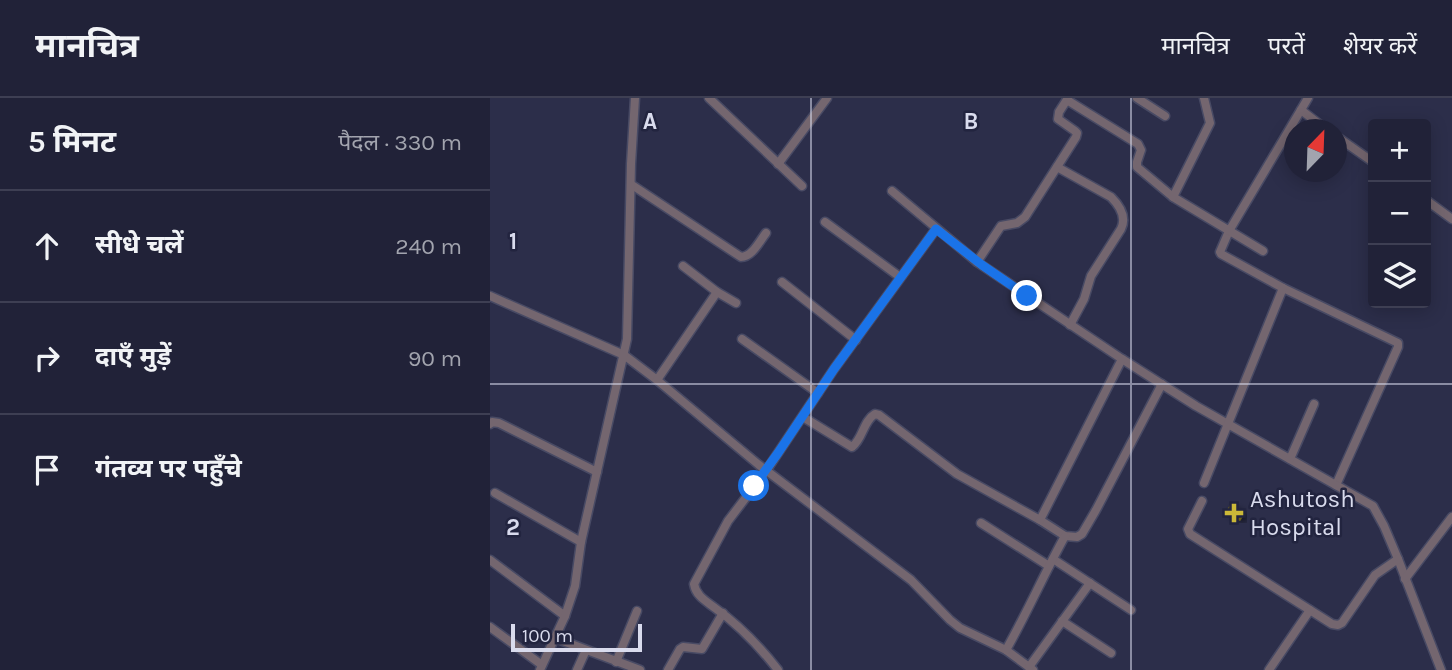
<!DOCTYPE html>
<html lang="hi">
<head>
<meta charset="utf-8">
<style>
  body { margin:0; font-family:Karla,"Noto Sans Devanagari",sans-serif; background:#292a40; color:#f1f3f6 }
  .controls { position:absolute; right:21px; top:21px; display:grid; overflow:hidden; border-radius:7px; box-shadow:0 4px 18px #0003 }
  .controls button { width:63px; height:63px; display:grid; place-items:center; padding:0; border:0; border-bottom:2px solid #3e3f53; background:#212238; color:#f1f3f6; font:35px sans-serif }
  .compass { position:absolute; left:794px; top:21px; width:63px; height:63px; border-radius:50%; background:#212238; box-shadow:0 4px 18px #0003; rotate:23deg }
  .scale { position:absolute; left:21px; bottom:18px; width:131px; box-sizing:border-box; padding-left:7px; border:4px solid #d9dbed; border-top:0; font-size:19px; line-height:24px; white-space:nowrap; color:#d9dbed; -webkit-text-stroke:5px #22243f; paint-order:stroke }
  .stop { position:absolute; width:21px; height:21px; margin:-16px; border:5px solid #1a73e8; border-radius:50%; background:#fff }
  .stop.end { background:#1a73e8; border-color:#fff; box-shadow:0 2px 7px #0008 }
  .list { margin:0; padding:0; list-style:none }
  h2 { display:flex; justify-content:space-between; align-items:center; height:91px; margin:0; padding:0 28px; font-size:30px }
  h2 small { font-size:23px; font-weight:400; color:#a2a4ae }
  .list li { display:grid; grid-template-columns:46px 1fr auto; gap:21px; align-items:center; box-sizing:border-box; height:112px; padding:0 28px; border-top:2px solid #3e3f53 }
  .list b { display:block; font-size:26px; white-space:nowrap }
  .list em { font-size:23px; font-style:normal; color:#a2a4ae }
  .icon { flex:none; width:38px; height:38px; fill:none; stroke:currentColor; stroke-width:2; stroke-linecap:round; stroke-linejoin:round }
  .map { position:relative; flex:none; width:962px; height:572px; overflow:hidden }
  header { display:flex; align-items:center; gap:42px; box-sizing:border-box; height:98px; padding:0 35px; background:#212238; border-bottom:2px solid #3e3f53 }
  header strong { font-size:33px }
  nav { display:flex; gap:38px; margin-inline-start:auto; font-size:24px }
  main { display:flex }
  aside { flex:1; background:#212238 }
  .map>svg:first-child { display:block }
</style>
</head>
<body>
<header>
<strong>मानचित्र</strong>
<nav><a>मानचित्र</a><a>परतें</a><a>शेयर करें</a></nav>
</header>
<main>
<aside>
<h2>5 मिनट<small>पैदल · 330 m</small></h2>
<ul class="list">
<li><svg class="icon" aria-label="ahead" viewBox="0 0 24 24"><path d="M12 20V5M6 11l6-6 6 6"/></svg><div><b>सीधे चलें</b></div><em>240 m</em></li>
<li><svg class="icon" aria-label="right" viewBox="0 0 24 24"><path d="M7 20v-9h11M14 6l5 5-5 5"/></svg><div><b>दाएँ मुड़ें</b></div><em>90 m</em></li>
<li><svg class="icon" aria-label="arrive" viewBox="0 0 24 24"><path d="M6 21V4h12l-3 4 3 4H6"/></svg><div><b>गंतव्य पर पहुँचे</b></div></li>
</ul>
</aside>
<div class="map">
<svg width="962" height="572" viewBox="0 0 962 572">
  <defs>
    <filter id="shadow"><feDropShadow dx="4.5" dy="2.5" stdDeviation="3.5" flood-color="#0009"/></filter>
  </defs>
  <rect width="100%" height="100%" fill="#2c2e4a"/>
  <polygon fill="#6d6215" filter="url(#shadow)" points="740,407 755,415 750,423 735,415"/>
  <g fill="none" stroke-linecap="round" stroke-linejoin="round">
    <defs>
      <g id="minor">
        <polyline points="219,0 312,88"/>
        <polyline points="647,0 675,18"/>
        <polyline points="818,0 739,133 730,154 731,156 793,190 908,245 908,249 846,387"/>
        <polyline points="577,2 648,46 651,52 647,64 647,69 683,99 773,153"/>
        <polyline points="811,12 837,32"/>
        <polyline points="846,38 883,64"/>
        <polyline points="288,66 337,0"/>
        <path d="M567 69 621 99C630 108 637 119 631 131L601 178 594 201 580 227"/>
        <path d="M142 87 251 159C262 159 269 144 276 135"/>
        <polyline points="402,93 487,164 632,261 706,308 883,408 894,428 908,461 951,572"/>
        <polyline points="683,99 720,25 714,0"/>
        <polyline points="936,102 962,121"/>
        <polyline points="335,124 410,179"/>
        <polyline points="487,164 511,128 527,125 535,119 586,39 587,35 585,33 568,21 569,14 578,0"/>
        <polyline points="193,168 227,194 246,205"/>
        <polyline points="292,184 366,242"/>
        <polyline points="0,198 134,257 167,282 269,367 421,482 460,522 470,530 516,552 543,572"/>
        <polyline points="252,241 328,295"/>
        <polyline points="167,282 227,194"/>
        <path d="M313 319 362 349C373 341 373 323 385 316L389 317 467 376 550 422 575 438 587 439 592 436 606 412 672 286"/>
        <polyline points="0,326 2,324 9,325 107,374"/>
        <polyline points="800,361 824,306"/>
        <polyline points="714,385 793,190"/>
        <polyline points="5,395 91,444"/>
        <polyline points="712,403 698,431 700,436 842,526 848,527 852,525 885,477 908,461"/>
        <polyline points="550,422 632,261"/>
        <polyline points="491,425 559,468"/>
        <polyline points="563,461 641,512"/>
        <polyline points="0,462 75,518"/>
        <polyline points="915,481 962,419"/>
        <polyline points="572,523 621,555"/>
        <polyline points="0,529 52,567"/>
        <polyline points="65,540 150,572"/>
        <path d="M516 552C537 515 554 476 575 438"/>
        <polyline points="126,564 147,513"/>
        <polyline points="539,569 600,485"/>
        <polyline points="50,572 75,518 85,488 91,444 137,241 141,66 145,0"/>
        <polyline points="87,572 96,552"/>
        <polyline points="178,572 190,551 193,549 212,551 233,515"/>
        <path d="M288 572C270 549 249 527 225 510 216 503 206 498 204 486L238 423 276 373 344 271 446 131"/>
        <polyline points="779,572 820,512"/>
      </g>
    </defs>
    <use href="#minor" stroke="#484a64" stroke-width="11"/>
    <use href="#minor" stroke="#74666f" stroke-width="8"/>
  </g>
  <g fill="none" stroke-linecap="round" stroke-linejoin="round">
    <polyline stroke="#1a73e8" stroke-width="9" points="264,388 288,355 344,271 446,131 492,167 537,198"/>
  </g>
  <path fill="none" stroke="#d9dbed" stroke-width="2" stroke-opacity="0.55" d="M321 0V572M641 0V572M0 286H962"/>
  <path fill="#ccb938" stroke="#22243f" stroke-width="2.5" d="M740.5 404.5h7v7h7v7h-7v7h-7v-7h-7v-7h7z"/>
  <g text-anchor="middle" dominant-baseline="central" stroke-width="5" stroke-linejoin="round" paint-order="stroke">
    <g font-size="24" fill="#d9dbed" stroke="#22243f" text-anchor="start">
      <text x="760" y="401">Ashutosh<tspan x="760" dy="28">Hospital</tspan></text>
    </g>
  </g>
  <g font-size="23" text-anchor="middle" font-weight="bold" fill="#d9dbed" stroke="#22243f" stroke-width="5" stroke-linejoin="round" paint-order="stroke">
    <text x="160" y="31">A</text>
    <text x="481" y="31">B</text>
    <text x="23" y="151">1</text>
    <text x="23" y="437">2</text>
  </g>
</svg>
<div class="controls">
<button>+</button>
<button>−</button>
<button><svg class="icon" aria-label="layers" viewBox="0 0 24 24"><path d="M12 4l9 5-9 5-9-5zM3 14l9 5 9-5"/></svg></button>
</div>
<svg class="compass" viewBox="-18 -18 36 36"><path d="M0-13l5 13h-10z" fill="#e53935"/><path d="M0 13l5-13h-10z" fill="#a2a4ae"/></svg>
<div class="scale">100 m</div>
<div class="stop" style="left:264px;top:388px"></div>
<div class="stop end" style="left:537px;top:198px"></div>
</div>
</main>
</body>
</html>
